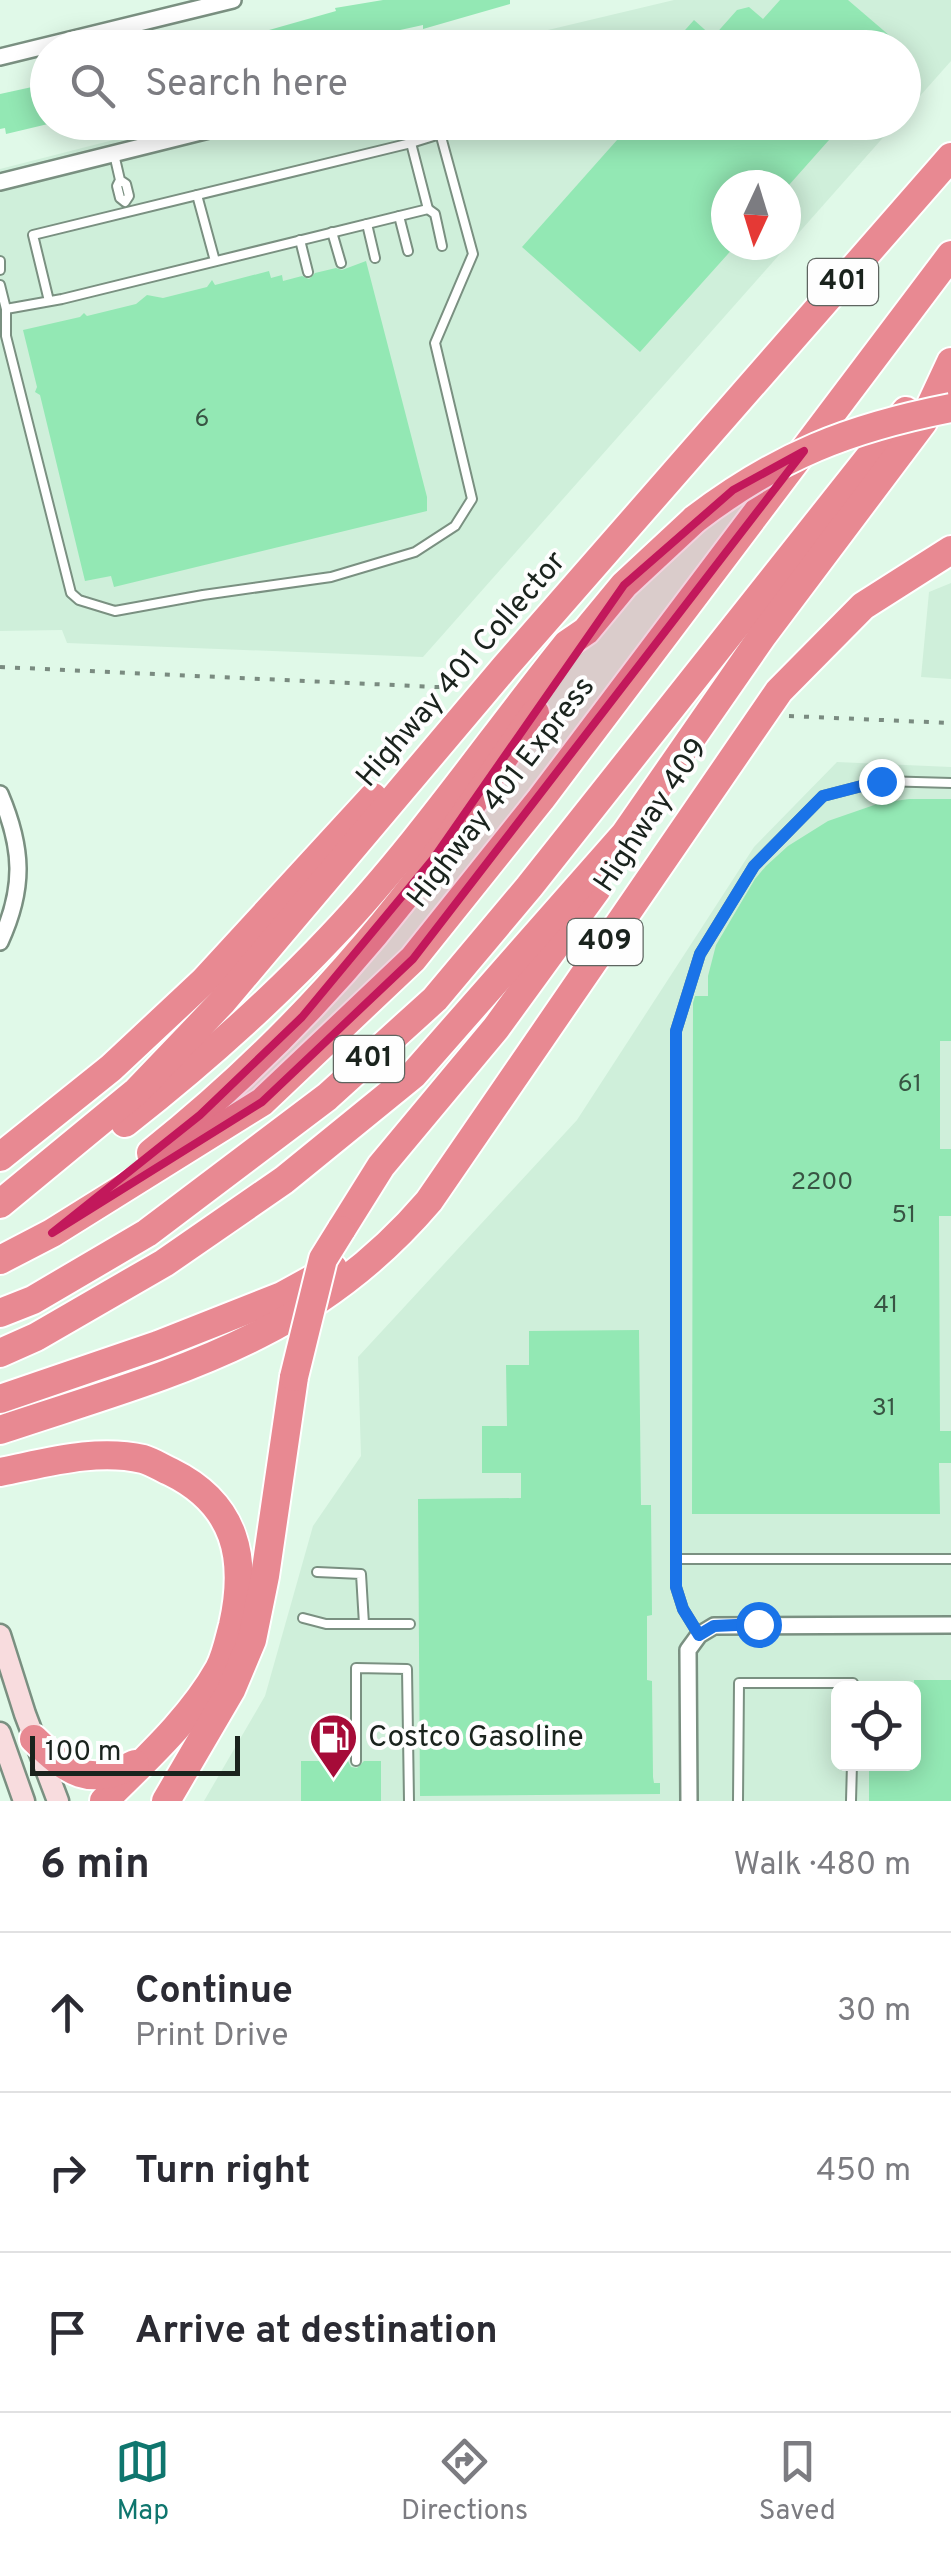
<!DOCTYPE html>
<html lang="en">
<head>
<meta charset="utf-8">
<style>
  body { margin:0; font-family:Overpass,sans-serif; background:#f2f2f3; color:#2b2b33 }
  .controls { position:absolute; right:30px; bottom:30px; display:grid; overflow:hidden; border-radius:15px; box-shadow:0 5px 25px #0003 }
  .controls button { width:90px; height:90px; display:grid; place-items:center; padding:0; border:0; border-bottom:2px solid #e1e1e2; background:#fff; color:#2b2b33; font:50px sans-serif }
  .compass { position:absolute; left:711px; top:170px; width:90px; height:90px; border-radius:50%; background:#fff; box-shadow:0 5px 25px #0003; rotate:184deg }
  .scale { position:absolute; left:30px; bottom:25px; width:210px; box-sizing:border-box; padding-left:10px; border:5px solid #1a231d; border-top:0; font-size:28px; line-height:35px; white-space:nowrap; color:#1a231d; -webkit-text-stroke:8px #fefefe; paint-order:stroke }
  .stop { position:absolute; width:30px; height:30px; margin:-22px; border:8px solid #1a73e8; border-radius:50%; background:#fff }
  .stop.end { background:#1a73e8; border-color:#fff; box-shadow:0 2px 10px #0008 }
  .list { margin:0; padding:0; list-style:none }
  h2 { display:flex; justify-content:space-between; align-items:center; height:130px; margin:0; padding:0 40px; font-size:42px }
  h2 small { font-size:32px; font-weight:400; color:#7c7c81 }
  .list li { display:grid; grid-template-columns:65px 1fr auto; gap:30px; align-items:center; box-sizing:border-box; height:160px; padding:0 40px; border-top:2px solid #e1e1e2 }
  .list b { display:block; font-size:38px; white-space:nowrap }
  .list p { margin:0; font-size:32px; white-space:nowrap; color:#7c7c81 }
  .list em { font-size:32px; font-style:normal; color:#7c7c81 }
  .icon { flex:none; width:55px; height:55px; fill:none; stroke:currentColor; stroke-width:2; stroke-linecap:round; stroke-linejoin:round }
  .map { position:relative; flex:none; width:951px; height:1801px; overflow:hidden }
  .search { position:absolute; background:#fff; box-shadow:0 5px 25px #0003; left:30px; right:30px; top:30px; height:110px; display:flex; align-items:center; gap:25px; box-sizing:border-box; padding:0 35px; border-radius:55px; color:#7c7c81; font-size:38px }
  .sheet { height:610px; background:#fff }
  nav { display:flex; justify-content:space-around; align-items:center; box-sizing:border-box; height:140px; border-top:2px solid #e1e1e2; background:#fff; font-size:28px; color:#7c7c81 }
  nav a { display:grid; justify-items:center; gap:5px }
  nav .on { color:#0f766e }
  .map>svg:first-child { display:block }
</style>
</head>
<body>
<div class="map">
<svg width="951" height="1801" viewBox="0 0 951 1801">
  <rect width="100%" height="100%" fill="#e0f9e8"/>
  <g fill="#cfefda" fill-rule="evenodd">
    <polygon points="674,0 951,0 951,61 904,114 904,48 472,48"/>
    <path d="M180 123H896L423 657 67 643 62 630 0 631V169ZM726 185H786V245H726Z"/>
    <polygon points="951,583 951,679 921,677 929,592"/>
    <path d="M837 762 951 767V1801H204L265 1696 313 1526 361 1456 358 1357 577 1120 754 847ZM838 1688H914V1764H838Z"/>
  </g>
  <g fill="#93e8b4">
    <polygon points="383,0 510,0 510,4 423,29 423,25 359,39 360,44 349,47 348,43 330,48 191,48 190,43 252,30 255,34 336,11 335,8"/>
    <polygon points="780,0 848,0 904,48 669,48 694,20 713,37 737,10 749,7 763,19"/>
    <polygon points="32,87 33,90 48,87 48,124 6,134 5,128 0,129 0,94"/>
    <polygon points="633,122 845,122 789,185 726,185 726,245 736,245 640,352 522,247"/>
    <polygon points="366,261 427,497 427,511 114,587 111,576 85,581 40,395 35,392 37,387 23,330 80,317 84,313 87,316 136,304 147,295 163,298 207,287 212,280 215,285 269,271 271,278 282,275 283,281 302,276 309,279 315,273 336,268 342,270"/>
    <polygon points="909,799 951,799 951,1041 940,1041 940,1149 951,1149 951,1216 939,1216 940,1431 951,1431 951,1463 939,1463 940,1514 692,1514 693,1003 695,996 708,996 708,976 716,945 755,879 766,866 788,846 828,821 880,803"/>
    <polygon points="639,1330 641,1505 651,1505 652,1615 647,1616 647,1680 652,1681 653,1777 654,1783 660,1783 660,1794 420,1796 418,1499 521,1498 521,1473 482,1473 482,1426 507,1426 506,1365 529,1365 529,1331"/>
    <polygon points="914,1680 951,1680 951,1801 869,1801 869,1764 914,1764"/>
    <polygon points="301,1761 348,1761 351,1767 357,1768 364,1761 381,1761 381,1801 301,1801"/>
  </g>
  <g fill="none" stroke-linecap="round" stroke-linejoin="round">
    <defs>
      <g id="lane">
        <polyline points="411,143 440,134"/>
        <polyline points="114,154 120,180 117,186 120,198 125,202 129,196 126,184 120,180"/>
        <polyline points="197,195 215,261"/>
        <polyline points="428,209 435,214 442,246"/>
        <polyline points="399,216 408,251"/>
        <polyline points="367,224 375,258"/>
        <polyline points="332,232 341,263"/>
        <polyline points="300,240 308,272"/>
        <polyline points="0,261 0,270"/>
        <polyline points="0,285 6,309 6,336 71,593 79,600 115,611 203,595 331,577 415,552 455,526 472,499 435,343 473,254 437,122"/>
        <polyline points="6,309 62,299 428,209 411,143 33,235 49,301"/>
        <polyline points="676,1559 951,1559"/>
        <polyline points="317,1572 361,1574 364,1624"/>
        <polyline points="303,1618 326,1624 410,1624"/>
        <polyline points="699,1635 683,1609 676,1587 676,1031 700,954 754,866 823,796 881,781 951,783"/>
        <polyline points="356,1761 356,1668 407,1669 409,1801"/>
        <polyline points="738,1801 739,1683 853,1683 853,1688"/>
        <polyline points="851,1801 852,1764"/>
      </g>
      <g id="street">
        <polyline points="0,57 233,0"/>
        <polyline points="0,182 241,122"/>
        <path d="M0 794C23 848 25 888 0 942"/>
        <polyline points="689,1801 688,1650 699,1635 714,1626 951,1625"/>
      </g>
      <g id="secondary">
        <polyline points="0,1635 25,1714 58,1801"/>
        <polyline points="0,1733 24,1801"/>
      </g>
      <g id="highway">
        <path d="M125 1123C199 1065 269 1003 333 935 419 844 489 741 567 644L586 631 624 585 695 519"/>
        <path d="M151 1153C258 1068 354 967 435 857 469 809 501 761 535 713"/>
        <polyline points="0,1157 111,1068 204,981 373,797"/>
        <polyline points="0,1204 137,1091 223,1001 505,667 951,157"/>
        <polyline points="341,1230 381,1166 496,1028 597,889"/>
        <polyline points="0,1260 52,1233 262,1102 413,959 541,799 951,255"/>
        <polyline points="0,1313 33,1300 147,1233 327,1097 435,999 529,887 906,411"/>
        <polyline points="0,1353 36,1337 164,1263 284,1180 413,1075 625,834 763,635 923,422 951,362"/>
        <polyline points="0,1399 158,1345 282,1296 333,1268"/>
        <path d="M0 1430C167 1374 309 1342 429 1201L779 691 863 606 951 550"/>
        <path d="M0 1472C46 1463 96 1448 143 1459 153 1462 162 1468 171 1472 236 1504 248 1558 233 1625 229 1640 226 1656 219 1669 191 1719 144 1761 104 1801"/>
        <path d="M34 1739C68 1772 89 1788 135 1764"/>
        <polyline points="166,1801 231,1690 252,1640 265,1576 294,1377"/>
      </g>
    </defs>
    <use href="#lane" stroke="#7a9081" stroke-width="12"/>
    <use href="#street" stroke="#7a9081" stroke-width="20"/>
    <use href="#secondary" stroke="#7a9081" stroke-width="25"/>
    <use href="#highway" stroke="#fff" stroke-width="32"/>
    <use href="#lane" stroke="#fff" stroke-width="8"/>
    <use href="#street" stroke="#fff" stroke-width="15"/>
    <use href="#secondary" stroke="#f8dcde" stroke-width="20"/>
    <use href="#highway" stroke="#e88992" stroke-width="28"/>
    <g stroke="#7a8b80" stroke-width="4" stroke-dasharray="5 10" stroke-linecap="butt">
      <polyline points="0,667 459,688"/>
      <polyline points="789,716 951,723"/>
    </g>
    <defs>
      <g id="highway-bridge">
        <path d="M695 519C778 456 849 428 951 408"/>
        <polyline points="294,1377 323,1259 341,1230"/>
      </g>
    </defs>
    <use href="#highway-bridge" stroke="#fff" stroke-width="32" stroke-linecap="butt"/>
    <use href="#highway-bridge" stroke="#e88992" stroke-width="28"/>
  </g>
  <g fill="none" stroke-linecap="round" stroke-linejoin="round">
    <polyline stroke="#1a73e8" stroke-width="12" points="758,1624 714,1626 699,1635 683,1609 676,1587 676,1031 700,954 754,866 823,796 881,781"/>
  </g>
  <path fill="#c2185b" fill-opacity="0.2" stroke="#c2185b" stroke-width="8" stroke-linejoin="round" d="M804 451 413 959 262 1102 52 1233 200 1115 302 1017 433 859 624 585 733 490Z"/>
  <defs>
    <symbol id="fuel-pin" viewBox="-11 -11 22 30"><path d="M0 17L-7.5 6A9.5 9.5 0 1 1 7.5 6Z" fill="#a60b38" stroke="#fefefe"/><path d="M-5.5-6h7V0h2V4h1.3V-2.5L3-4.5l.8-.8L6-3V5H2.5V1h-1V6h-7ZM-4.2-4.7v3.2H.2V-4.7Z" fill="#fff"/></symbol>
  </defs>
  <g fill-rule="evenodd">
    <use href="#fuel-pin" x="306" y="1710" width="55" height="75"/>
  </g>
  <g text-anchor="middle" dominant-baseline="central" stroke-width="8" stroke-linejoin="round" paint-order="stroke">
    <g font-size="25" fill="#385443">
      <text x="202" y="420">6</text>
      <text x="910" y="1085">61</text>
      <text x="822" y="1183">2200</text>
      <text x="904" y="1216">51</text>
      <text x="886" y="1306">41</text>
      <text x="884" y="1409">31</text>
    </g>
    <g fill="#fefefe" stroke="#5e6560" stroke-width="2.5">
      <rect x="808" y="259" width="70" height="46" rx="8"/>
      <rect x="567.5" y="919" width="75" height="46" rx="8"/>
      <rect x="334" y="1036" width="70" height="46" rx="8"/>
    </g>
    <g font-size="28" font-weight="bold" fill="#1a231d">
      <text x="843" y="282">401</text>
      <text x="605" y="942">409</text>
      <text x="369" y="1059">401</text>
    </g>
    <g font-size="30" fill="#1a231d" stroke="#fefefe">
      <text transform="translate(462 670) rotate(-49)">Highway 401 Collector</text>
      <text transform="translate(502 793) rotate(-52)">Highway 401 Express</text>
      <text transform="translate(652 816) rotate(-56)">Highway 409</text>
    </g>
    <g font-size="30" fill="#1a231d" stroke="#fefefe" text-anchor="start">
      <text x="368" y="1738">Costco Gasoline</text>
    </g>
  </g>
</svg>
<div class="controls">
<button><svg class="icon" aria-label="locate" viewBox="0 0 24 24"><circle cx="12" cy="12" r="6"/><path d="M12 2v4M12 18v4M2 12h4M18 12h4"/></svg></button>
</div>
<svg class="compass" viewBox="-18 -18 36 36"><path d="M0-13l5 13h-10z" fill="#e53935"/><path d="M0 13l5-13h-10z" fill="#7c7c81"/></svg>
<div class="scale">100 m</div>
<div class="stop" style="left:758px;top:1624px"></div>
<div class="stop end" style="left:881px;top:781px"></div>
<div class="search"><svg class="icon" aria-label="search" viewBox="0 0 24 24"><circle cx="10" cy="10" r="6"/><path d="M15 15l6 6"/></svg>Search here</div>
</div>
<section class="sheet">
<h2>6 min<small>Walk · 480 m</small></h2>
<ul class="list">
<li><svg class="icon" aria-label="ahead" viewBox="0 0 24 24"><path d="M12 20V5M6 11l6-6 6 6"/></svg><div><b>Continue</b><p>Print Drive</p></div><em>30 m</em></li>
<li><svg class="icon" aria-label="right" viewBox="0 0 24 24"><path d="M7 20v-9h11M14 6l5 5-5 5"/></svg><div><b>Turn right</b></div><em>450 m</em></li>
<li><svg class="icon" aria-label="arrive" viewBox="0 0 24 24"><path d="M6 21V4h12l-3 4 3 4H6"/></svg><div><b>Arrive at destination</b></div></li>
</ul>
</section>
<nav>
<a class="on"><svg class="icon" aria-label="map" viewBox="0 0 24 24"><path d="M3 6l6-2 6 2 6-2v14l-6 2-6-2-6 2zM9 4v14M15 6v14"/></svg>Map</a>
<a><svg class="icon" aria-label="directions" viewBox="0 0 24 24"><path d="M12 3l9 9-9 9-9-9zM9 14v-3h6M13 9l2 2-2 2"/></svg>Directions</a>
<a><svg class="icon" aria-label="saved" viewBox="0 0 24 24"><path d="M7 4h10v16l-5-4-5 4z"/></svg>Saved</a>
</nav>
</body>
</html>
